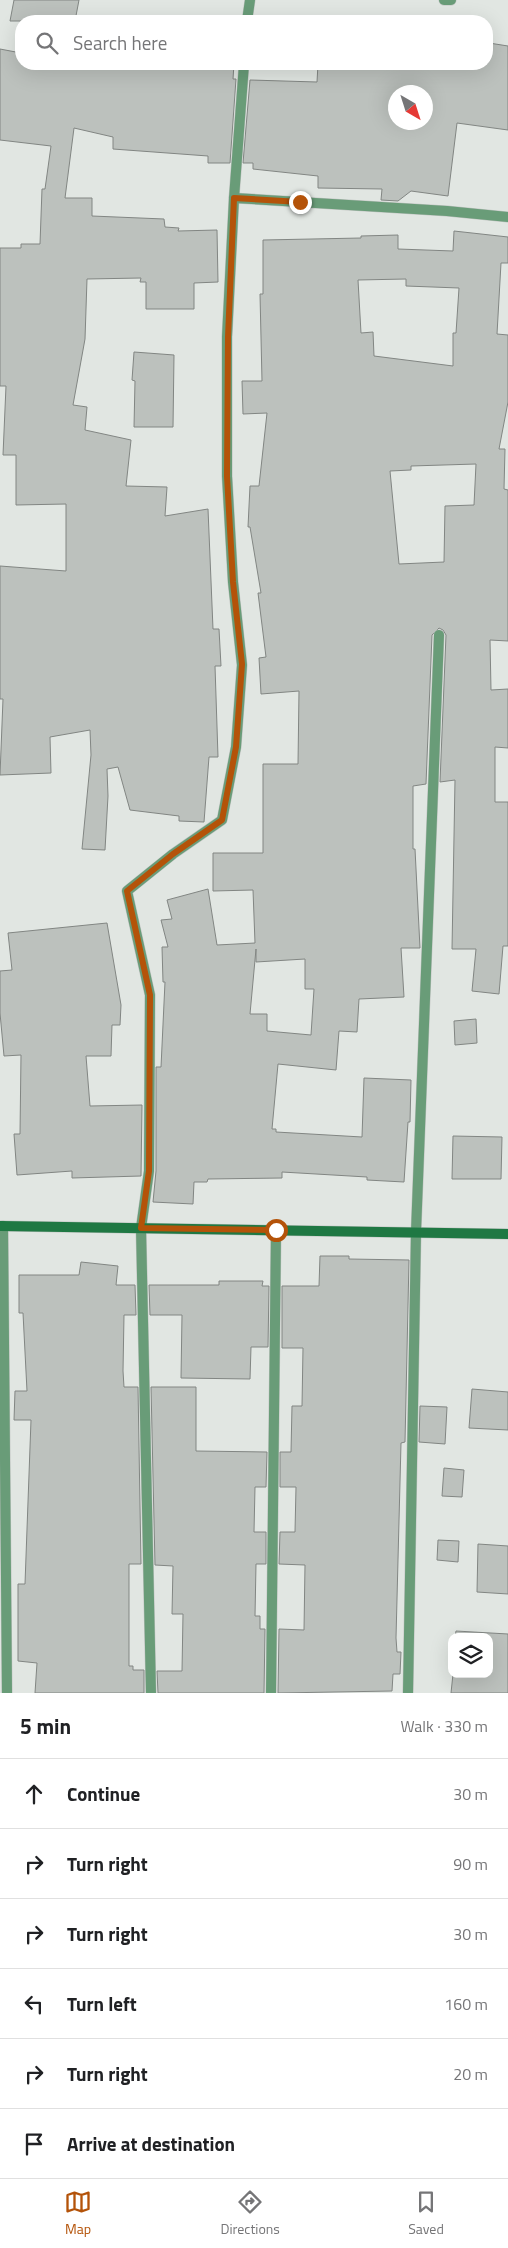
<!DOCTYPE html>
<html lang="en">
<head>
<meta charset="utf-8">
<style>
  body { margin:0; font-family:"Titillium Web",sans-serif; background:#f6f6f6; color:#202124 }
  .controls { position:absolute; right:15px; bottom:15px; display:grid; overflow:hidden; border-radius:10px; box-shadow:0 5px 20px #0002 }
  .controls button { width:45px; height:45px; display:grid; place-items:center; padding:0; border:0; border-bottom:1px solid #e0e0e0; background:#fff; color:#202124; font:25px sans-serif }
  .compass { position:absolute; left:388px; top:85px; width:45px; height:45px; border-radius:50%; background:#fff; box-shadow:0 5px 20px #0002; rotate:141deg }
  .stop { position:absolute; width:15px; height:15px; margin:-11px; border:4px solid #b45309; border-radius:50%; background:#fff }
  .stop.end { background:#b45309; border-color:#fff; box-shadow:0 1px 5px #0008 }
  .list { margin:0; padding:0; list-style:none }
  h2 { display:flex; justify-content:space-between; align-items:center; height:65px; margin:0; padding:0 20px; font-size:21px }
  h2 small { font-size:16px; font-weight:400; color:#757577 }
  .list li { display:grid; grid-template-columns:32px 1fr auto; gap:15px; align-items:center; box-sizing:border-box; height:70px; padding:0 20px; border-top:1px solid #e0e0e0 }
  .list b { display:block; font-size:19px; white-space:nowrap }
  .list em { font-size:16px; font-style:normal; color:#757577 }
  .icon { flex:none; width:28px; height:28px; fill:none; stroke:currentColor; stroke-width:2; stroke-linecap:round; stroke-linejoin:round }
  .map { position:relative; flex:none; width:508px; height:1693px; overflow:hidden }
  .search { position:absolute; background:#fff; box-shadow:0 5px 20px #0002; left:15px; right:15px; top:15px; height:55px; display:flex; align-items:center; gap:12px; box-sizing:border-box; padding:0 18px; border-radius:20px; color:#757577; font-size:19px }
  .sheet { height:485px; background:#fff }
  nav { display:flex; justify-content:space-around; align-items:center; box-sizing:border-box; height:70px; border-top:1px solid #e0e0e0; background:#fff; font-size:14px; color:#757577 }
  nav a { display:grid; justify-items:center; gap:2px }
  nav .on { color:#b45309 }
  .map>svg:first-child { display:block }
</style>
</head>
<body>
<div class="map">
<svg width="508" height="1693" viewBox="0 0 508 1693">
  <rect width="100%" height="100%" fill="#e1e6e2"/>
  <g fill="#bcc1bd" stroke="#828683" fill-rule="evenodd">
    <polygon points="14,0 79,0 75,21 10,21"/>
    <path d="M489 43 508 46V130L457 123 448 196 411 191 398 201 381 200 382 189 318 188V176L253 169V163H243L250 80 317 82 318 64H487ZM396 92H426V122H396Z"/>
    <polygon points="0,49 21,53 21,64 95,64 94,66 234,64 233,79 236,79 230,163 208,163 208,156 113,149 113,137 74,128 65,198 92,198 92,216 164,219 165,227 179,228 178,231 217,230 218,282 194,283 194,309 146,309 146,282 140,282 141,278 87,279 85,339 73,405 87,407 85,430 131,440 126,486 167,487 165,516 208,509 213,629 219,629 221,666 215,666 218,757 209,757 204,822 179,821 179,816 130,810 118,767 107,769 108,796 105,850 82,849 91,755 90,730 50,737 51,773 0,775 3,699 0,699 0,566 66,571 66,504 16,505 16,455 3,455 6,386 0,386 0,248 21,248 21,244 40,244 42,189 45,189 51,146 0,140"/>
    <path d="M454 231 508 237V263H501L497 334 508 335V402L499 449H505L504 489 508 490V641L490 640 491 690 508 689V748L495 747V802H508V946H503L499 994 472 991 476 949H452L455 780 440 782 446 635 443 630 439 628 432 635 426 784 413 786V849H415L420 948H401L404 997 359 999 357 1032 339 1031 336 1070 278 1064 272 1129H276V1132L362 1137 364 1078 411 1080 410 1122H408L404 1182 367 1180V1177L282 1172V1178L208 1179 207 1182H194L193 1204 153 1202 156 1171V1067H161L165 982H163L162 947H168L161 920 172 919 167 900 208 889 217 945 255 943 253 890 213 891V853H263V764H298L299 691 261 694 259 658 266 657 258 593H261L250 527H248L250 486H259L267 413 243 414 242 381H262L260 294H263V240L361 238V236L398 235V249L453 251ZM406 279V286L459 288 456 333H453V366L374 356 373 332 361 333 358 280ZM476 464 474 505 445 506 444 562 399 564 390 471 411 470V466ZM256 949V962L305 959V989H314L311 1035 267 1031V1014H250Z"/>
    <polygon points="134,352 174,355 173,427 134,427 135,381 132,380"/>
    <polygon points="107,923 121,1005 120,1025 112,1025 111,1056 86,1056 90,1106 142,1105 141,1176 72,1178 72,1171 17,1175 14,1134 20,1134 21,1055 4,1056 0,1013 0,971 12,970 8,933"/>
    <polygon points="476,1019 477,1043 455,1045 454,1021"/>
    <polygon points="453,1136 502,1137 501,1179 452,1179"/>
    <polygon points="320,1256 349,1256 349,1259 409,1260 405,1442 401,1443 396,1638 397,1652 401,1652 400,1674 393,1674 392,1691 278,1693 279,1629 304,1630 305,1565 279,1564 280,1532 295,1532 296,1487 280,1487 280,1452 291,1452 292,1406 302,1406 303,1348 282,1348 282,1286 319,1286"/>
    <polygon points="81,1262 118,1266 116,1285 135,1285 136,1315 124,1315 123,1371 124,1387 138,1387 141,1564 129,1564 129,1666 133,1666 133,1670 144,1670 144,1693 35,1693 37,1663 18,1661 18,1584 25,1584 31,1420 14,1420 15,1391 27,1391 23,1313 19,1313 19,1275 79,1275"/>
    <polygon points="219,1281 263,1281 262,1286 269,1286 268,1347 251,1347 250,1379 181,1378 182,1315 150,1315 149,1285 219,1285"/>
    <polygon points="151,1387 196,1387 196,1451 267,1452 266,1487 255,1487 254,1532 266,1532 266,1564 256,1564 255,1616 260,1616 260,1629 265,1629 264,1693 158,1693 157,1671 182,1671 183,1614 172,1614 173,1566 155,1565"/>
    <polygon points="472,1389 508,1392 508,1430 469,1428"/>
    <polygon points="420,1406 447,1407 445,1444 419,1442"/>
    <polygon points="444,1468 464,1470 462,1497 442,1496"/>
    <polygon points="438,1540 459,1541 458,1562 437,1560"/>
    <polygon points="478,1544 508,1546 508,1594 477,1592"/>
    <polygon points="456,1631 508,1634 508,1693 451,1693 453,1674 489,1674 489,1637 455,1637"/>
  </g>
  <g fill="none" stroke-linecap="round" stroke-linejoin="round">
    <defs>
      <g id="minor">
        <polyline points="444,0 451,0"/>
        <polyline points="247,21 250,0"/>
        <polyline points="234,198 447,211 508,217"/>
        <polyline points="3,1226 7,1693"/>
        <polyline points="151,1693 141,1228 149,1171 150,995 127,891 173,854 222,820 236,747 242,665 233,582 227,476 227,337 234,198 244,64"/>
        <polyline points="271,1693 276,1230"/>
        <polyline points="408,1693 416,1232 439,635"/>
      </g>
      <polyline id="secondary" points="0,1226 508,1234"/>
    </defs>
    <use href="#minor" stroke="#bfc3c0" stroke-width="11"/>
    <use href="#secondary" stroke="#bfc3c0" stroke-width="11"/>
    <use href="#minor" stroke="#699c78" stroke-width="10"/>
    <use href="#secondary" stroke="#1f7843" stroke-width="10"/>
  </g>
  <g fill="none" stroke-linecap="round" stroke-linejoin="round">
    <polyline stroke="#b45309" stroke-width="6" points="276,1230 141,1228 149,1171 150,995 127,891 173,854 222,820 236,747 242,664 233,582 227,476 228,337 234,198 300,202"/>
  </g>
</svg>
<div class="controls">
<button><svg class="icon" aria-label="layers" viewBox="0 0 24 24"><path d="M12 4l9 5-9 5-9-5zM3 14l9 5 9-5"/></svg></button>
</div>
<svg class="compass" viewBox="-18 -18 36 36"><path d="M0-13l5 13h-10z" fill="#e53935"/><path d="M0 13l5-13h-10z" fill="#757577"/></svg>
<div class="stop" style="left:276px;top:1230px"></div>
<div class="stop end" style="left:300px;top:202px"></div>
<div class="search"><svg class="icon" aria-label="search" viewBox="0 0 24 24"><circle cx="10" cy="10" r="6"/><path d="M15 15l6 6"/></svg>Search here</div>
</div>
<section class="sheet">
<h2>5 min<small>Walk · 330 m</small></h2>
<ul class="list">
<li><svg class="icon" aria-label="ahead" viewBox="0 0 24 24"><path d="M12 20V5M6 11l6-6 6 6"/></svg><div><b>Continue</b></div><em>30 m</em></li>
<li><svg class="icon" aria-label="right" viewBox="0 0 24 24"><path d="M7 20v-9h11M14 6l5 5-5 5"/></svg><div><b>Turn right</b></div><em>90 m</em></li>
<li><svg class="icon" aria-label="right" viewBox="0 0 24 24"><path d="M7 20v-9h11M14 6l5 5-5 5"/></svg><div><b>Turn right</b></div><em>30 m</em></li>
<li><svg class="icon" aria-label="left" viewBox="0 0 24 24"><path d="M17 20v-9H6M10 6l-5 5 5 5"/></svg><div><b>Turn left</b></div><em>160 m</em></li>
<li><svg class="icon" aria-label="right" viewBox="0 0 24 24"><path d="M7 20v-9h11M14 6l5 5-5 5"/></svg><div><b>Turn right</b></div><em>20 m</em></li>
<li><svg class="icon" aria-label="arrive" viewBox="0 0 24 24"><path d="M6 21V4h12l-3 4 3 4H6"/></svg><div><b>Arrive at destination</b></div></li>
</ul>
</section>
<nav>
<a class="on"><svg class="icon" aria-label="map" viewBox="0 0 24 24"><path d="M3 6l6-2 6 2 6-2v14l-6 2-6-2-6 2zM9 4v14M15 6v14"/></svg>Map</a>
<a><svg class="icon" aria-label="directions" viewBox="0 0 24 24"><path d="M12 3l9 9-9 9-9-9zM9 14v-3h6M13 9l2 2-2 2"/></svg>Directions</a>
<a><svg class="icon" aria-label="saved" viewBox="0 0 24 24"><path d="M7 4h10v16l-5-4-5 4z"/></svg>Saved</a>
</nav>
</body>
</html>
